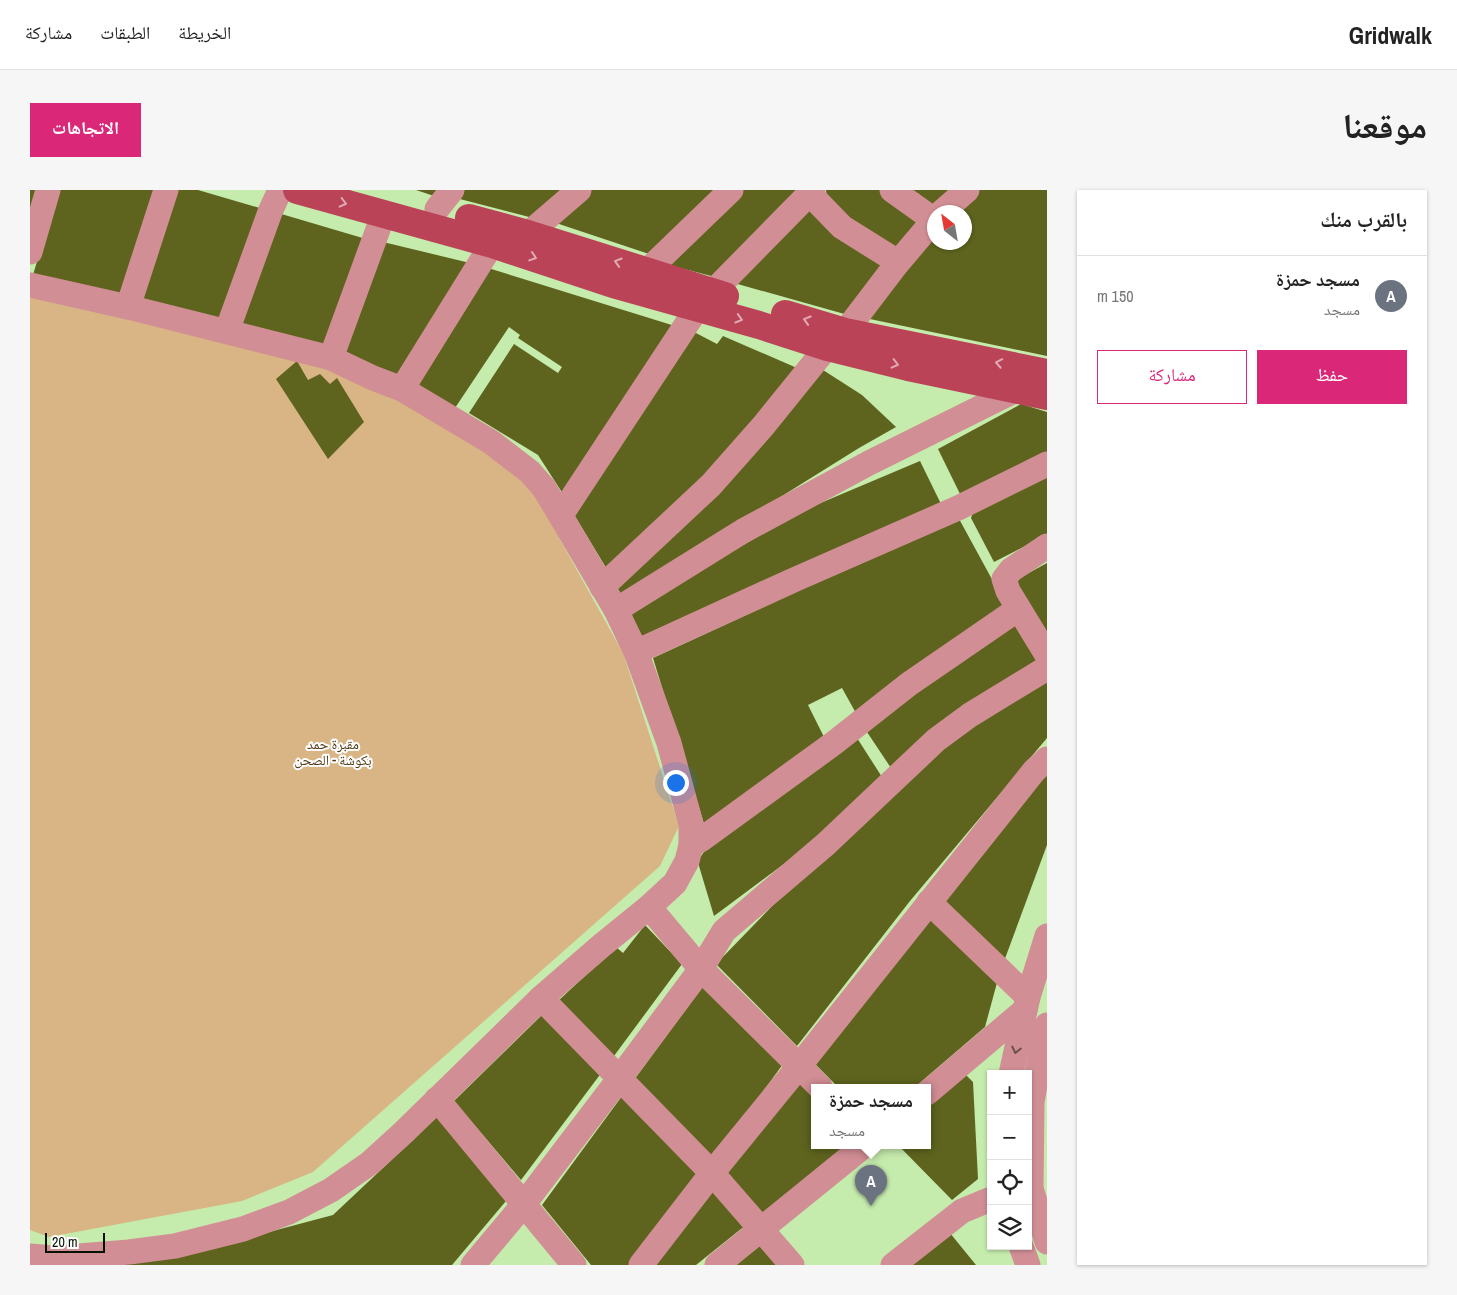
<!DOCTYPE html>
<html lang="ar">
<head>
<meta charset="utf-8">
<style>
  body { margin:0; font-family:"Archivo Narrow","Noto Naskh Arabic",sans-serif; background:#f6f6f6; color:#222; direction:rtl }
  .controls { position:absolute; right:15px; bottom:15px; display:grid; overflow:hidden; border-radius:0px; box-shadow:0 1px 4px #0004 }
  .controls button { width:45px; height:45px; display:grid; place-items:center; padding:0; border:0; border-bottom:1px solid #e0e0e0; background:#fff; color:#222; font:25px sans-serif }
  .compass { position:absolute; left:897px; top:15px; width:45px; height:45px; border-radius:50%; background:#fff; box-shadow:0 1px 4px #0004; rotate:329deg }
  .scale { position:absolute; left:15px; bottom:12px; width:60px; box-sizing:border-box; padding-left:5px; border:2px solid #061200; border-top:0; font-size:14px; line-height:18px; white-space:nowrap; color:#061200; -webkit-text-stroke:4px #fefefe; paint-order:stroke }
  .you { position:absolute; left:645px; top:592px; width:18px; height:18px; margin:-12px; border:4px solid #fff; border-radius:50%; background:#1a73e8; box-shadow:0 0 0 8px #1a73e833 }
  .badge { display:grid; place-items:center; width:32px; height:32px; border-radius:50%; background:#db2777; color:#fff; font-size:16px; font-weight:700 }
  .pin { position:absolute; translate:-50% -41px; filter:drop-shadow(0 1px 2px #0008) }
  .pin::after { content:''; position:absolute; top:26px; width:18px; height:15px; background:inherit; clip-path:polygon(0 0,100% 0,50% 100%) }
  .popup { position:absolute; left:781px; top:894px; width:120px; height:65px; box-sizing:border-box; display:grid; place-content:center; border-radius:0px; background:#fff; filter:drop-shadow(0 1px 4px #0005); font-size:16px; white-space:nowrap; color:#767676 }
  .popup b { font-size:19px; color:#222 }
  .popup::after { content:''; position:absolute; left:50%; top:100%; margin-left:-10px; border:10px solid transparent; border-top-color:#fff }
  .list { margin:0; padding:0; list-style:none }
  h2 { display:flex; justify-content:space-between; align-items:center; height:65px; margin:0; padding:0 20px; font-size:21px }
  h2 small { font-size:16px; font-weight:400; color:#767676 }
  .list li { display:grid; grid-template-columns:32px 1fr auto; gap:15px; align-items:center; box-sizing:border-box; height:80px; padding:0 20px; border-top:1px solid #e0e0e0 }
  .list b { display:block; font-size:19px; white-space:nowrap }
  .list p { margin:0; font-size:16px; white-space:nowrap; color:#767676 }
  .list em { font-size:16px; font-style:normal; color:#767676 }
  .actions { display:flex; gap:10px; padding:15px 20px }
  .actions a { flex:1; padding:11px 0; border:1px solid #db2777; border-radius:0px; text-align:center; font-size:18px; color:#db2777 }
  .actions .main { background:#db2777; color:#fff }
  .icon { flex:none; width:28px; height:28px; fill:none; stroke:currentColor; stroke-width:2; stroke-linecap:round; stroke-linejoin:round }
  .map { position:relative; flex:none; width:1017px; height:1075px; overflow:hidden; direction:ltr; border-radius:0px }
  header { display:flex; align-items:center; gap:30px; box-sizing:border-box; height:70px; padding:0 25px; background:#fff; border-bottom:1px solid #e0e0e0 }
  header strong { font-size:24px }
  nav { display:flex; gap:28px; margin-inline-start:auto; font-size:18px }
  .intro { display:flex; align-items:center; justify-content:space-between; box-sizing:border-box; height:120px; padding:0 30px }
  h1 { margin:0; font-size:35px }
  .button { padding:12px 22px; border-radius:0px; background:#db2777; color:#fff; font-size:18px; font-weight:700 }
  main { display:flex; gap:30px; padding:0 30px }
  aside { flex:1; background:#fff; border-radius:0px; box-shadow:0 1px 4px #0004 }
  .map>svg:first-child { display:block }
</style>
</head>
<body>
<header>
<strong>Gridwalk</strong>
<nav><a>الخريطة</a><a>الطبقات</a><a>مشاركة</a></nav>
</header>
<div class="intro"><h1>موقعنا</h1><a class="button">الاتجاهات</a></div>
<main>
<aside>
<h2>بالقرب منك<small></small></h2>
<ul class="list">
<li><span class="badge" style="background:#6b7280">A</span><div><b>مسجد حمزة</b><p>مسجد</p></div><em>150 m</em></li>
</ul>
<div class="actions"><a class="main">حفظ</a><a>مشاركة</a></div>
</aside>
<div class="map">
<svg width="1017" height="1075" viewBox="0 0 1017 1075">
  <rect width="100%" height="100%" fill="#c5ebad"/>
  <polygon fill="#d9b484" points="0,100 297,173 433,245 499,294 593,463 649,636 630,676 283,982 212,1011 19,1047 0,1040"/>
  <g fill="#5e641e">
    <polygon points="0,0 10,0 0,31"/>
    <polygon points="28,0 128,0 94,107 3,85"/>
    <polygon points="145,0 168,0 233,19 191,133 108,111"/>
    <polygon points="386,0 410,0 404,6"/>
    <polygon points="433,0 539,0 507,29 426,8"/>
    <polygon points="558,0 688,0 622,65 523,32"/>
    <polygon points="713,0 771,0 685,87 639,75"/>
    <polygon points="796,0 853,0 895,28 865,62 831,41 797,8"/>
    <polygon points="871,0 925,0 902,21 888,3 880,9"/>
    <polygon points="949,0 1017,0 1017,166 835,128 904,41 904,52 934,52 934,22 924,22"/>
    <polygon points="778,17 856,74 818,125 704,93"/>
    <polygon points="248,23 336,49 295,161 208,137"/>
    <polygon points="353,52 440,73 370,191 311,165"/>
    <polygon points="458,78 645,136 535,307 508,265 439,223 484,154 528,183 532,177 488,148 490,145 479,137 425,218 384,198"/>
    <polygon points="664,142 687,154 693,146 767,178 674,294 578,381 543,323"/>
    <polygon points="267,171 278,190 290,184 300,194 307,188 334,232 298,269 246,189"/>
    <polygon points="793,180 832,205 866,237 829,258 592,406 584,392"/>
    <polygon points="991,214 1017,222 1017,265 932,308 908,259"/>
    <polygon points="890,271 912,316 614,450 599,421 774,320"/>
    <polygon points="1017,284 1017,345 964,372 941,328 944,319"/>
    <polygon points="928,327 976,415 827,525 812,498 778,515 795,549 675,637 623,468"/>
    <polygon points="1017,373 1017,452 984,391"/>
    <polygon points="985,431 1011,472 861,578 833,536"/>
    <polygon points="1017,487 1017,548 880,711 767,856 686,774 779,678 950,527"/>
    <polygon points="827,548 852,587 789,648 684,726 669,676 669,669 676,659"/>
    <polygon points="1014,584 1017,586 1017,655 973,774 911,715"/>
    <polygon points="903,726 968,789 955,837 885,897 808,897 783,872"/>
    <polygon points="615,735 652,774 581,870 527,812 586,757 593,763"/>
    <polygon points="673,796 753,874 684,969 604,890"/>
    <polygon points="515,822 572,882 491,990 424,911"/>
    <polygon points="933,882 943,892 948,989 922,1010 868,955 897,955 897,912"/>
    <polygon points="768,891 785,908 785,955 817,955 733,1023 695,981"/>
    <polygon points="595,902 671,987 604,1075 561,1075 512,1015"/>
    <polygon points="407,927 476,1011 422,1075 91,1075 160,1063 303,1025"/>
    <polygon points="682,997 716,1035 666,1075 620,1075"/>
    <polygon points="920,1043 946,1075 881,1075"/>
    <polygon points="727,1051 747,1075 697,1075"/>
  </g>
  <g fill="none" stroke-linecap="round" stroke-linejoin="round">
    <g stroke="#d18e94" stroke-width="25">
      <polyline points="862,0 904,30"/>
      <polyline points="779,3 812,37 868,72"/>
      <polyline points="407,19 422,0"/>
      <polyline points="912,22 937,0"/>
      <polyline points="498,44 549,0"/>
      <polyline points="0,62 18,0"/>
      <polyline points="617,81 701,0"/>
      <polyline points="0,95 98,117 301,168 343,188 372,199 461,252 500,282 514,298 526,318 586,420 606,462 639,553 661,634 661,655 657,671 645,693 619,717 571,756 511,808 374,942 340,973 301,1000 259,1022 213,1039 145,1056 99,1062 24,1068 0,1066"/>
      <polyline points="98,117 136,0"/>
      <polyline points="197,141 240,22 250,0"/>
      <polyline points="815,142 866,75 904,30"/>
      <polyline points="301,168 354,23"/>
      <polyline points="372,199 462,54"/>
      <polyline points="531,325 668,117 783,0"/>
      <polyline points="1017,356 981,380 974,389 978,401 1017,465"/>
      <polyline points="572,397 681,295 734,235 797,157"/>
      <polyline points="586,420 713,341 839,273 986,200"/>
      <polyline points="606,462 766,389 928,318 1017,274"/>
      <polyline points="661,655 672,649 804,553 879,494 988,419"/>
      <polyline points="899,712 998,807"/>
      <polyline points="619,717 671,779 790,897"/>
      <polyline points="511,808 682,983 762,1075"/>
      <polyline points="1017,835 1014,844 1002,912 1001,998 1017,1052"/>
      <polyline points="981,884 998,807 1017,746"/>
      <polyline points="897,903 995,820"/>
      <polyline points="407,909 544,1075"/>
      <polyline points="991,1056 998,1075"/>
      <polyline points="443,1075 494,1014 589,889 671,779 694,741 796,654 906,550 940,525 1017,478"/>
      <polyline points="611,1075 682,983 770,875 1004,581 1017,569"/>
      <polyline points="687,1075 835,955"/>
      <polyline points="863,1075 932,1021 961,1009"/>
    </g>
    <g stroke="#bb4358" stroke-width="28">
      <polyline points="267,0 462,54 583,94 729,135 797,157 878,177 1017,206"/>
      <polyline points="439,28 498,44 695,106"/>
      <polyline points="755,124 815,142 1017,183"/>
    </g>
  </g>
  <defs><path id="oneway-chevron" d="M-2-3.5L2.5 0L-2 3.5" fill="none" stroke-width="1.6" stroke-linecap="round" stroke-linejoin="round" transform="scale(1.25)"/></defs>
  <g stroke="#e0aab3">
    <use href="#oneway-chevron" transform="translate(313 13) rotate(14)"/>
    <use href="#oneway-chevron" transform="translate(503 67) rotate(18)"/>
    <use href="#oneway-chevron" transform="translate(588 72) rotate(-163)"/>
    <use href="#oneway-chevron" transform="translate(709 129) rotate(16)"/>
    <use href="#oneway-chevron" transform="translate(777 130) rotate(-163)"/>
    <use href="#oneway-chevron" transform="translate(969 173) rotate(-169)"/>
    <use href="#oneway-chevron" transform="translate(865 174) rotate(14)"/>
  </g>
  <use stroke="#6c504a" href="#oneway-chevron" transform="translate(986 860) rotate(103)"/>
  <g text-anchor="middle" dominant-baseline="central" stroke-width="4" stroke-linejoin="round" paint-order="stroke">
    <g font-size="14" fill="#503814" stroke="#fefefe">
      <text x="303" y="554">مقبرة حمد<tspan x="303" dy="16">بكوشة - الصحن</tspan></text>
    </g>
  </g>
</svg>
<div class="controls">
<button>+</button>
<button>−</button>
<button><svg class="icon" aria-label="locate" viewBox="0 0 24 24"><circle cx="12" cy="12" r="6"/><path d="M12 2v4M12 18v4M2 12h4M18 12h4"/></svg></button>
<button><svg class="icon" aria-label="layers" viewBox="0 0 24 24"><path d="M12 4l9 5-9 5-9-5zM3 14l9 5 9-5"/></svg></button>
</div>
<svg class="compass" viewBox="-18 -18 36 36"><path d="M0-13l5 13h-10z" fill="#e53935"/><path d="M0 13l5-13h-10z" fill="#767676"/></svg>
<div class="scale">20 m</div>
<div class="you"></div>
<div class="pin badge" style="left:841px;top:1016px;background:#6b7280">A</div>
<div class="popup"><b>مسجد حمزة</b>مسجد</div>
</div>
</main>
</body>
</html>
